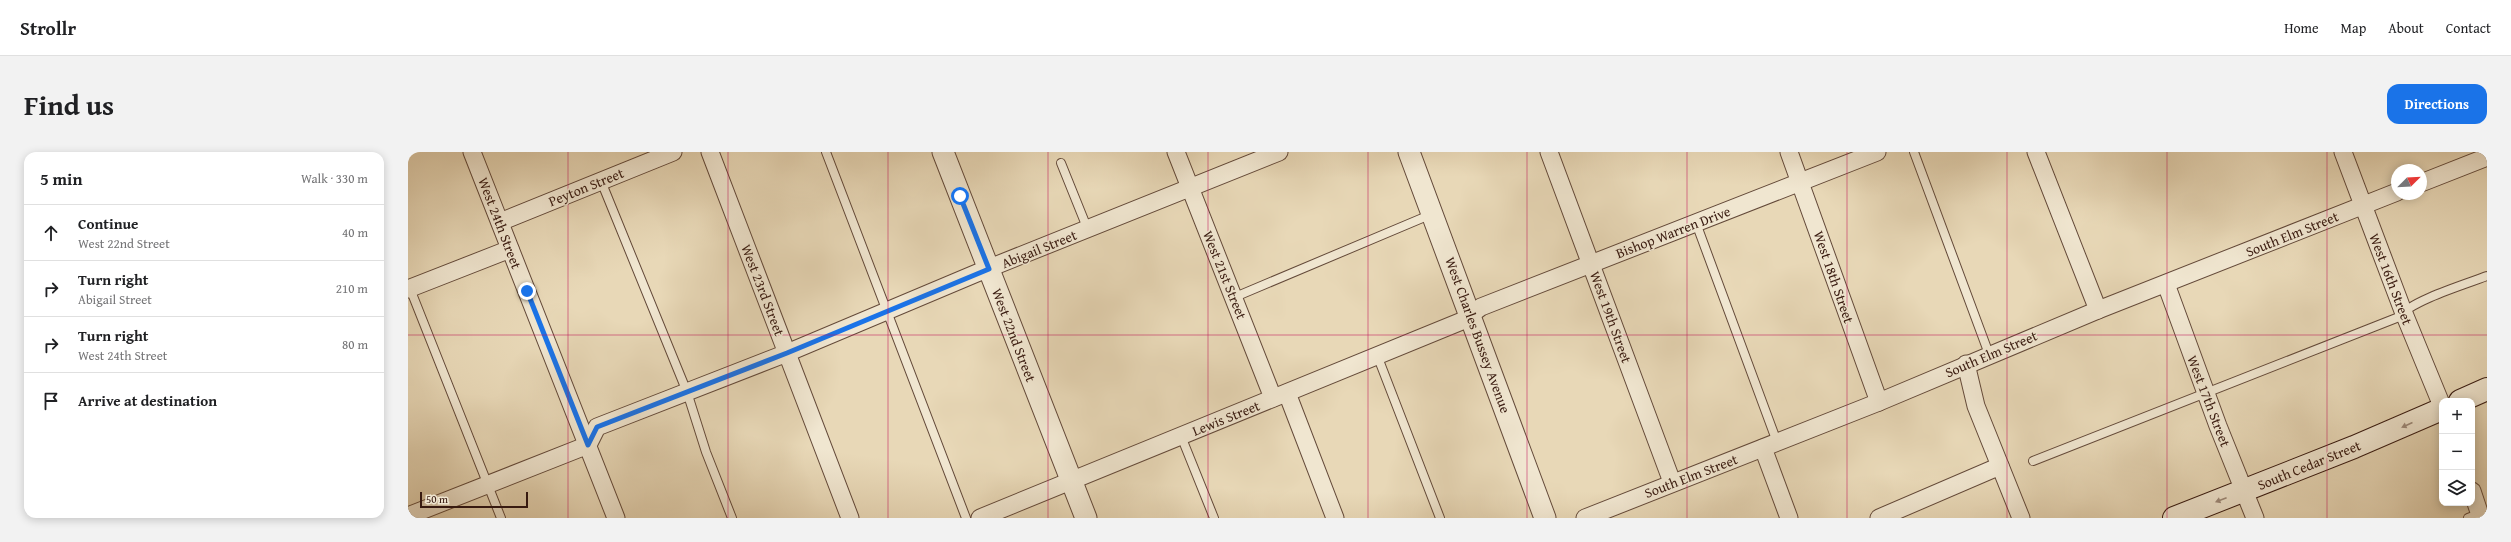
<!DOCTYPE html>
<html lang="en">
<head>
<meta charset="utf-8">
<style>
  body { margin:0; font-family:"Gentium Book Plus",serif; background:#f2f2f2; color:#202124 }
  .controls { position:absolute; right:12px; bottom:12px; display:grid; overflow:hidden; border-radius:8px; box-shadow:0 2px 10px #0003 }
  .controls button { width:36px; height:36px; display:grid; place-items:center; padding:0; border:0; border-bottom:1px solid #e0e0e0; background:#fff; color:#202124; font:20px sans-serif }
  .compass { position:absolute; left:1983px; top:12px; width:36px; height:36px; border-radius:50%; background:#fff; box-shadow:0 2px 10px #0003; rotate:66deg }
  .scale { position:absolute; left:12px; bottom:10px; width:108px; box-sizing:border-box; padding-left:4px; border:2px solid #381a10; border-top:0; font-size:11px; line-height:14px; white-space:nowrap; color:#381a10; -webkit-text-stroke:3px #f0e6d0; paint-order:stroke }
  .stop { position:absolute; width:12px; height:12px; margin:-9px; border:3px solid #1a73e8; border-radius:50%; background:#fff }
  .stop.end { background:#1a73e8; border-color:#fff; box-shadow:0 1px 4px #0008 }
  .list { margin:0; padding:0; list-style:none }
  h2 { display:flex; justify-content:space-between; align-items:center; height:52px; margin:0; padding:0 16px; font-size:17px }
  h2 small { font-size:13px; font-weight:400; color:#757577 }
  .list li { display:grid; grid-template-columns:26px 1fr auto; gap:12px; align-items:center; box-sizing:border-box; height:56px; padding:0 16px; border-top:1px solid #e0e0e0 }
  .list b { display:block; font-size:15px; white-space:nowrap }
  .list p { margin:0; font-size:13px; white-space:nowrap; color:#757577 }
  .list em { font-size:13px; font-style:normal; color:#757577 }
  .icon { flex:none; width:22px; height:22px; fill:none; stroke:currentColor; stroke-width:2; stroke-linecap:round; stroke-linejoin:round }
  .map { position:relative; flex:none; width:2079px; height:366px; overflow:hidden; border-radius:12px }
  header { display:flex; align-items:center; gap:24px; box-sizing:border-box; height:56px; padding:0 20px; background:#fff; border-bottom:1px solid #e0e0e0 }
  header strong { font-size:19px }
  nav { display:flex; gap:22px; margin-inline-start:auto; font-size:14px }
  .intro { display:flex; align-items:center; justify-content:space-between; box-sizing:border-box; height:96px; padding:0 24px }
  h1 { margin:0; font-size:28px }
  .button { padding:10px 18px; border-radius:12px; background:#1a73e8; color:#fff; font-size:14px; font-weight:700 }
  main { display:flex; gap:24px; padding:0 24px }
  aside { flex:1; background:#fff; border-radius:12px; box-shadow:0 2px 10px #0003 }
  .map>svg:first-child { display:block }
</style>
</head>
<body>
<header>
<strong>Strollr</strong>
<nav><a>Home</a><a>Map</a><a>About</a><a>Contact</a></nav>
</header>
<div class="intro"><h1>Find us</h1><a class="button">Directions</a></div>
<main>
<aside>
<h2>5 min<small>Walk · 330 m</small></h2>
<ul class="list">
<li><svg class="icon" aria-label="ahead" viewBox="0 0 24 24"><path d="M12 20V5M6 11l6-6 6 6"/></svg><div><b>Continue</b><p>West 22nd Street</p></div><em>40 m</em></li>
<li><svg class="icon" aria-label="right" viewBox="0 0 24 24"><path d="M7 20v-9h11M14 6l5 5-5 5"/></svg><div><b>Turn right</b><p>Abigail Street</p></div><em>210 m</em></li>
<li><svg class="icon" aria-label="right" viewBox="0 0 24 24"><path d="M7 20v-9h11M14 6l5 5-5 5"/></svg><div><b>Turn right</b><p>West 24th Street</p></div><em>80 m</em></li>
<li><svg class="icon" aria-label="arrive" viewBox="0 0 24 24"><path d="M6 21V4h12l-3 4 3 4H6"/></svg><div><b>Arrive at destination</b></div></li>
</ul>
</aside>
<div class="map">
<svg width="2079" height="366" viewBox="0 0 2079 366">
  <rect width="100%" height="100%" fill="#e8d8b7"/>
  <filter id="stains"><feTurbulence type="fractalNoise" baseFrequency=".005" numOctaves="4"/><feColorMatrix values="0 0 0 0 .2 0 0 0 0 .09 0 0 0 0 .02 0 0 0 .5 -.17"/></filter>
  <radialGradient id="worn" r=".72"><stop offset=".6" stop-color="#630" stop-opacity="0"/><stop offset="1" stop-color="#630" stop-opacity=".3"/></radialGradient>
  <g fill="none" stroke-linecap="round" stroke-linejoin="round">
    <defs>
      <g id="service">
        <polyline points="418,0 558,366"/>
        <polyline points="1506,0 1581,202"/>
        <polyline points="653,11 680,78"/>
        <polyline points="193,29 279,240 298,300 324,366"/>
        <polyline points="1288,71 1369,290"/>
        <polyline points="1,134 93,366"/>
        <polyline points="827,145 1024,62"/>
        <polyline points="969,203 1032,366"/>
        <polyline points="773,284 806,366"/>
        <path d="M1625 309 1991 165C2002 149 2058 132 2079 124"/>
        <polyline points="2060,366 2073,361"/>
      </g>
      <g id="minor">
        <polyline points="64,0 208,366"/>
        <polyline points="302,0 442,366"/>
        <polyline points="768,0 865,246"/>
        <polyline points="1141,0 1264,330"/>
        <polyline points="1381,0 1471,250"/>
        <polyline points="1628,0 1690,158"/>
        <polyline points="1935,0 1995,159 2034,254"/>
        <polyline points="2013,31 2079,5"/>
        <polyline points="92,70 265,0"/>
        <polyline points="1758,132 1810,274 1847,366"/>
        <polyline points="0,137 102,97"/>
        <polyline points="1558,212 1568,254 1613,366"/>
        <polyline points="879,241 927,366"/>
        <polyline points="1355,296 1381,366"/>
        <polyline points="2064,339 2073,366"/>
        <polyline points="0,364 180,293 189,275 379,201 569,121 871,0"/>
        <polyline points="572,366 1054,169 1073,155 1469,0"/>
        <polyline points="1177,366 1471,250 1690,158 1989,40"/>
        <polyline points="1471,366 1592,314"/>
      </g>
      <g id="tertiary">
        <polyline points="535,0 678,366"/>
        <polyline points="1001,0 1137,366"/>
      </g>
      <g id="secondary">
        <polyline points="2052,249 2079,237"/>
        <polyline points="1766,366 1946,295 2034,257"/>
      </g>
    </defs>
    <use href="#service" stroke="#644a3a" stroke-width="10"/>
    <use href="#minor" stroke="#644a3a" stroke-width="19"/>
    <use href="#tertiary" stroke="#644a3a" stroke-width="23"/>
    <use href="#secondary" stroke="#381a10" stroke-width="24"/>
    <use href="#service" stroke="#f0e6d0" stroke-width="8"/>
    <use href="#minor" stroke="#f0e6d0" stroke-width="17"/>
    <use href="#tertiary" stroke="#f0e6d0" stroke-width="21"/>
    <use href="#secondary" stroke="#f0e6d0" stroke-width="22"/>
  </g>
  <defs><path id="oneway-solid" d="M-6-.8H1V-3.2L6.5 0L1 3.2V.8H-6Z"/></defs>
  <g fill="#9d8a7a">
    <use href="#oneway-solid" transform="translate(1999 273) rotate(156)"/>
    <use href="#oneway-solid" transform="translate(1813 348) rotate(159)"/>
  </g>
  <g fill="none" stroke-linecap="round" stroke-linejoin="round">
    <polyline stroke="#1a73e8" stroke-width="5" points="119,139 180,293 189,275 379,201 581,117 552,44"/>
  </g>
  <path fill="none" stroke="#c2185b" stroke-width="1" stroke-opacity="0.55" d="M160 0V366M320 0V366M480 0V366M640 0V366M800 0V366M960 0V366M1119 0V366M1279 0V366M1439 0V366M1599 0V366M1759 0V366M1919 0V366M0 183H2079"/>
  <g text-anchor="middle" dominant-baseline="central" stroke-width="3" stroke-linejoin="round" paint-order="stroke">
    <g font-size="14" fill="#381a10" stroke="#f0e6d0">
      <text transform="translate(178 35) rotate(-22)">Peyton Street</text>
      <text transform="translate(92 71) rotate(69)">West 24th Street</text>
      <text transform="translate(1265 80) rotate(-21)">Bishop Warren Drive</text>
      <text transform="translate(1884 82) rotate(-22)">South Elm Street</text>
      <text transform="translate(631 97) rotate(-22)">Abigail Street</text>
      <text transform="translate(817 123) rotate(68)">West 21st Street</text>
      <text transform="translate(1426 125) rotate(71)">West 18th Street</text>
      <text transform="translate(1983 127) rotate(69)">West 16th Street</text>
      <text transform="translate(355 138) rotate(69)">West 23rd Street</text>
      <text transform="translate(1203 165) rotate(70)">West 19th Street</text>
      <text transform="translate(606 183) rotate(69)">West 22nd Street</text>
      <text transform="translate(1070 183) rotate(70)">West Charles Bussey Avenue</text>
      <text transform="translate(1583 202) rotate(-23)">South Elm Street</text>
      <text transform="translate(1801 249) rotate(69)">West 17th Street</text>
      <text transform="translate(818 266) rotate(-22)">Lewis Street</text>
      <text transform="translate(1901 313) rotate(-22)">South Cedar Street</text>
      <text transform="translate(1283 324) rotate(-21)">South Elm Street</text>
    </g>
  </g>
  <rect width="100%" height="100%" filter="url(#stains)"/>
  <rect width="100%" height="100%" fill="url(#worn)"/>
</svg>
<div class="controls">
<button>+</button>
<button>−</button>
<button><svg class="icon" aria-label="layers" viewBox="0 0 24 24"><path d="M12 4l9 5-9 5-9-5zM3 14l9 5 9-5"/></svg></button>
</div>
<svg class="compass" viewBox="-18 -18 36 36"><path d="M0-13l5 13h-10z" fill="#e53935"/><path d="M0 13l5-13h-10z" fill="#757577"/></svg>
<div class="scale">50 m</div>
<div class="stop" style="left:552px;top:44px"></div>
<div class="stop end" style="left:119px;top:139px"></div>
</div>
</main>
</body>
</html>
